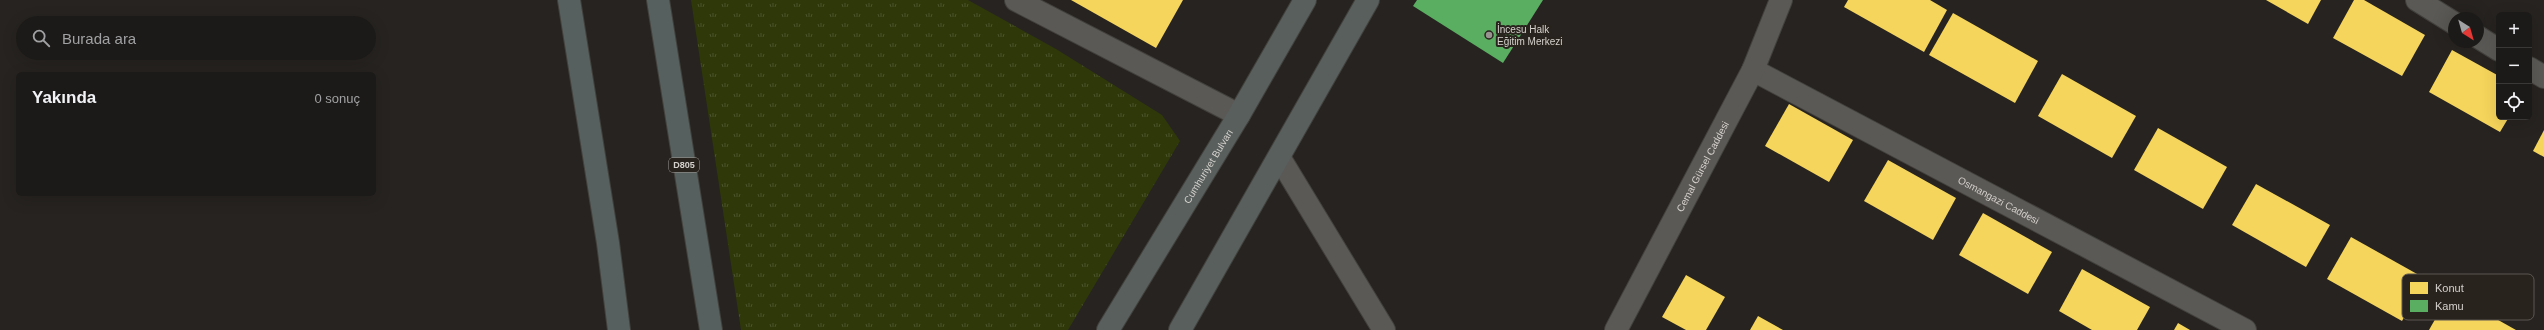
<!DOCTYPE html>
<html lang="tr">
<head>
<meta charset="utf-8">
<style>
  body { margin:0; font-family:Arial,sans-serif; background:#292725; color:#f1f3f6 }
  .controls { position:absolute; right:12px; top:12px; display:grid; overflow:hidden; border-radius:6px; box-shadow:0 4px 16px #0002 }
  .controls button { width:36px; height:36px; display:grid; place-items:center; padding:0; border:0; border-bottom:1px solid #3a3837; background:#1c1a18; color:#f1f3f6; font:20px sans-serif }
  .compass { position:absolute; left:2448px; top:12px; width:36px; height:36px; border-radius:50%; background:#1c1a18; box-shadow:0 4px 16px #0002; rotate:143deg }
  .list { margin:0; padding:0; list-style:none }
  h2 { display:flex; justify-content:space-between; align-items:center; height:52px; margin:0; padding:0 16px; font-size:17px }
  h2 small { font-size:13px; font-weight:400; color:#a0a1a2 }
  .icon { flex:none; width:22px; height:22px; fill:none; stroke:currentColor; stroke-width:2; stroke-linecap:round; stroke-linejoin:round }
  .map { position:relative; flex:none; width:2544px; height:330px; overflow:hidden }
  .search { position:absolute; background:#1c1a18; box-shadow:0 4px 16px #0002; left:16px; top:16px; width:360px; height:44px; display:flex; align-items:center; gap:10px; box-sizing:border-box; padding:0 14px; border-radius:22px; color:#a0a1a2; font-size:15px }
  .panel { position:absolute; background:#1c1a18; box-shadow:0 4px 16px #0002; left:16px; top:72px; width:360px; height:124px; border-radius:6px }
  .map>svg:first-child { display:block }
</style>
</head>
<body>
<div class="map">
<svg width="2544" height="330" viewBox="0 0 2544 330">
  <defs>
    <pattern id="grass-tufts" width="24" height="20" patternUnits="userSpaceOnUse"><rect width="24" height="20" fill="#2e3808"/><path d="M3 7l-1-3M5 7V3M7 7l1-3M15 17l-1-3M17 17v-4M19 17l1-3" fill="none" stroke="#4b542b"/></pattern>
  </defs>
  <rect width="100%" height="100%" fill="#262320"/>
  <polygon fill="url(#grass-tufts)" points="691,0 968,0 1056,49 1162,115 1180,141 1068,330 741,330"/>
  <g fill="#f6d55c">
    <polygon points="1071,0 1183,0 1156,48"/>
    <polygon points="1848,0 1930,0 1947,10 1924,52 1844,7"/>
    <polygon points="2266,0 2321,0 2308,24"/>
    <polygon points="2354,0 2364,0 2425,35 2402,76 2333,38"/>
    <polygon points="1953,13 2038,61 2015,103 1929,55"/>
    <polygon points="2452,50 2499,76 2499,117 2509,117 2500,132 2429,92"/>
    <polygon points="2062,74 2136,116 2112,158 2038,116"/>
    <polygon points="1789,104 1853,140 1829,182 1765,146"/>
    <polygon points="2158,128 2227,167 2203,209 2134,170"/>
    <polygon points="2544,130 2544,157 2533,151"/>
    <polygon points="1888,160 1956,198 1933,240 1864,201"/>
    <polygon points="2256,184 2330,225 2306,267 2232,225"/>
    <polygon points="1983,213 2052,252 2028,294 1959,255"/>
    <polygon points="2351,237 2426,279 2402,321 2327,279"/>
    <polygon points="2082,269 2150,307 2137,330 2092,330 2059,311"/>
    <polygon points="1686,275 1725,297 1706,330 1686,330 1662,317"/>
    <polygon points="2450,293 2516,330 2429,330"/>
    <polygon points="1758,316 1783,330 1750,330"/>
    <polygon points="2178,323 2190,330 2174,330"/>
  </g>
  <polygon fill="#5aae61" points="1417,0 1543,0 1503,63 1413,6"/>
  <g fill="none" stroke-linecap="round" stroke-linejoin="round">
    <defs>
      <g id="minor">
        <polyline points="1016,0 1239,115"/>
        <polyline points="2417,0 2454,23"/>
        <polyline points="2478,37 2499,50"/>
        <polyline points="2529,68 2544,77"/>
        <polyline points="1279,157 1384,330"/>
      </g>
      <g id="secondary">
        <path id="s1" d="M1753 70 2245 330"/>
        <path id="s2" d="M1616 330 1753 70 1781 0"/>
      </g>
      <g id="primary">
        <path id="s3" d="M1108 330 1239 115 1305 0"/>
        <polyline points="1180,330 1368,0"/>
      </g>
      <g id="trunk">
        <polyline points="569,0 608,243 619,330"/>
        <polyline points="658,0 711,330"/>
      </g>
    </defs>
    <use href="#minor" stroke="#42403c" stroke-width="24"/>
    <use href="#secondary" stroke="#42403c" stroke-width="24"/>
    <use href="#primary" stroke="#42403c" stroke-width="24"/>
    <use href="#trunk" stroke="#42403c" stroke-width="24"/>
    <use href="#minor" stroke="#5b5956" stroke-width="22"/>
    <use href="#secondary" stroke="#5b5956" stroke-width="22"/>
    <use href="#primary" stroke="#585f5d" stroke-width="22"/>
    <use href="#trunk" stroke="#56605e" stroke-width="22"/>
  </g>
  <circle fill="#979390" stroke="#29231d" stroke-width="1.5" cx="1489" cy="35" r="4"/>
  <g text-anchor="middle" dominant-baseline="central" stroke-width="4" stroke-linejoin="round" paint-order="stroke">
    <rect fill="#29231d" stroke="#a19c98" stroke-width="1" x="669" y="158" width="30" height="14" rx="3"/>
    <g font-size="9" font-weight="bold" fill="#d4d0cc">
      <text x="684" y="165">D805</text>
    </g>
    <g font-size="10" fill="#d4d0cc" stroke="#29231d" text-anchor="start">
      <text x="1497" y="29">İncesu Halk<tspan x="1497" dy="12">Eğitim Merkezi</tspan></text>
    </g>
    <g font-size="10" fill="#d4d0cc" stroke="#29231d">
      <text stroke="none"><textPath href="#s3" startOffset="192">Cumhuriyet Bulvarı</textPath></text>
      <text stroke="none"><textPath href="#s2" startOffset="185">Cemal Gürsel Caddesi</textPath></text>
      <text stroke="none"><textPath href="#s1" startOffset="278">Osmangazi Caddesi</textPath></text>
    </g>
  </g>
  <rect x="2402" y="274" width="132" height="46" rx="6" fill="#29231d" stroke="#5c5752" stroke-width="1"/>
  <rect x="2410" y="282" width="18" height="12" fill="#f6d55c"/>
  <rect x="2410" y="300" width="18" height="12" fill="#5aae61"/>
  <g font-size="11" fill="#d4d0cc">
    <text x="2435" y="292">Konut</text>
    <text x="2435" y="310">Kamu</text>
  </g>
</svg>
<div class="controls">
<button>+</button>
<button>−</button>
<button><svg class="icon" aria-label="locate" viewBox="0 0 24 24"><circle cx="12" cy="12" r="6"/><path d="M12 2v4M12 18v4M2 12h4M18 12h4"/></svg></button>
</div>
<svg class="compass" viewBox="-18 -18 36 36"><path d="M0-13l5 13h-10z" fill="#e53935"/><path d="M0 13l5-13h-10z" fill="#a0a1a2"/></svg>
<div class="search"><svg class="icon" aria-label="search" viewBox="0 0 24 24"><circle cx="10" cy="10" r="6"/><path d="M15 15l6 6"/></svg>Burada ara</div>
<section class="panel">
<h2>Yakında<small>0 sonuç</small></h2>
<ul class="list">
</ul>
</section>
</div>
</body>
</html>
